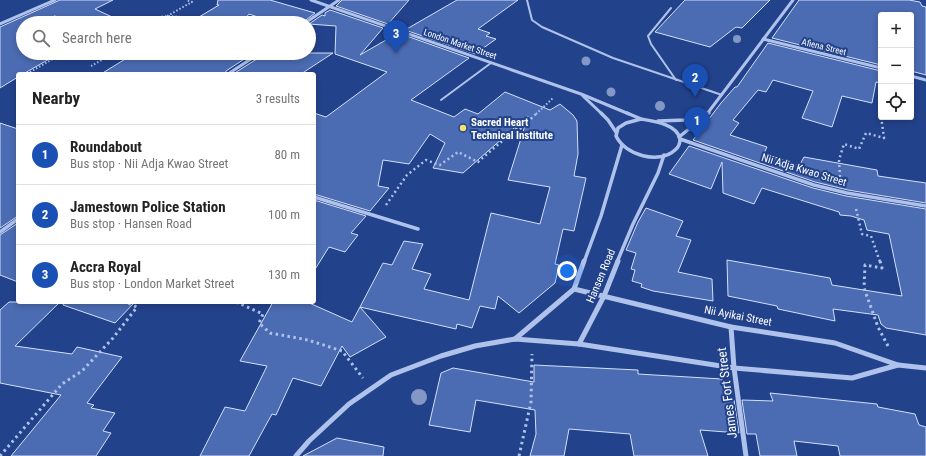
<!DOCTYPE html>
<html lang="en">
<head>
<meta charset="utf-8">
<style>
  body { margin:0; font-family:"Roboto Condensed",sans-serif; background:#f2f2f2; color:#222 }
  .controls { position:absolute; right:12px; top:12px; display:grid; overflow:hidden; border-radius:4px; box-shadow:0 2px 6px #0003 }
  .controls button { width:36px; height:36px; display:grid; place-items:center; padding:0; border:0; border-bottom:1px solid #e0e0e0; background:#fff; color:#222; font:20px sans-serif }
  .you { position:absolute; left:567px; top:271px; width:14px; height:14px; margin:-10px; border:3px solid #fff; border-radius:50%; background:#1a73e8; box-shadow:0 0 0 6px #1a73e833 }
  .badge { display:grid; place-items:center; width:26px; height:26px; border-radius:50%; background:#2563eb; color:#fff; font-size:13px; font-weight:700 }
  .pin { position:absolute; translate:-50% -33px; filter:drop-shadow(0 1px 2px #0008) }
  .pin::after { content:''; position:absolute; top:21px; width:14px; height:12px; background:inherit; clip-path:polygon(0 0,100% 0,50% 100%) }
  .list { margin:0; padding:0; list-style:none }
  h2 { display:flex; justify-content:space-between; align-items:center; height:52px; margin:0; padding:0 16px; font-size:17px }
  h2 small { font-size:13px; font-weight:400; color:#767676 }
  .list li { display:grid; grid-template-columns:26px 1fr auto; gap:12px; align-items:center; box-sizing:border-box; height:60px; padding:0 16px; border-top:1px solid #e0e0e0 }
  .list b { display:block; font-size:15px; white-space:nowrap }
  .list p { margin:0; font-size:13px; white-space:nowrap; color:#767676 }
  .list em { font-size:13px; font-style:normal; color:#767676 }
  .icon { flex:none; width:22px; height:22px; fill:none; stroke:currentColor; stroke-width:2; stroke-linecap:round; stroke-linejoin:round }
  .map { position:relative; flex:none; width:926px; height:456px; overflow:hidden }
  .search { position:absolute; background:#fff; box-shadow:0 2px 6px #0003; left:16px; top:16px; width:300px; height:44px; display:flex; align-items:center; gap:10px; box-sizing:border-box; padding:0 14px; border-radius:22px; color:#767676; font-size:15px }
  .panel { position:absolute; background:#fff; box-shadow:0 2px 6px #0003; left:16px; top:72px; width:300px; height:232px; border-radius:4px }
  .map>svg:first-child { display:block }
</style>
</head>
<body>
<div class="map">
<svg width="926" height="456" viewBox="0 0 926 456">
  <rect width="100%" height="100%" fill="#22428b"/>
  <g fill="#4b6bb2" stroke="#d4dff8">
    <polygon points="60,0 113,0 95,9 125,23 23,23 23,53 60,53 23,74 18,74 18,77 0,88 0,27"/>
    <polygon points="218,0 270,0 315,13 302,23 273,22 249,14 244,20 199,17 219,5 217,5"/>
    <polygon points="342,0 409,0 388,24 336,6"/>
    <polygon points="457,0 518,0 478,29 490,33 486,36 496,39 475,54 405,30"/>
    <polygon points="685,0 770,0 742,28 736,27 710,47 655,32"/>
    <polygon points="799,0 909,0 920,2 922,6 926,7 926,75 911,71 911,15 881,15 881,65 772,38"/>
    <polygon points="330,10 383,28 360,55 398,33 469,58 411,100 454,117 465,109 478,114 505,92 550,110 560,104 573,115 577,121 578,154 574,176 586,178 574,231 563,229 555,264 559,265 555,283 519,313 498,296 495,309 480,306 472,328 457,324 456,329 360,307 383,263 392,265 404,241 423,244 412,269 431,274 424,289 469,300 491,213 540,224 550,187 508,180 528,116 463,173 433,168 445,143 430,134 409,164 383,160 378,186 389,188 370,211 314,194 314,113 326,117 387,72 335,54 336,26 309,24 322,15 325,16 325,13"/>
    <polygon points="768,43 881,71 881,83 876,82 872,103 842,96 832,127 802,118 813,91 773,80 766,92 758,90 733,120 739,123 730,135 767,147 764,153 799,166 804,157 877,170 878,176 926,183 926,203 848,190 815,182 693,140 721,103 735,87 737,87"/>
    <polygon points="135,53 247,53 252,54 226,71 225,74 101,74"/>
    <polygon points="270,53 333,53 301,74 233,74 260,57 263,58"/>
    <polygon points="0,123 18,129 18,216 0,228"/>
    <polygon points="689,146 813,188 846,196 926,209 926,335 886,328 881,324 878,315 833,309 835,321 778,309 777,306 728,296 727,260 830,278 832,285 902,296 889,234 867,230 864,220 851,216 840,215 839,212 762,188 754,204 723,193 722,162 711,189 669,174"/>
    <polygon points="314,200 366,216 351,233 358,235 345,252 329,247 314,271"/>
    <polygon points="646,208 683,221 676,236 691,240 678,272 712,279 713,301 653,291 641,287 642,284 632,281 635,270 631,269 636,253 626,250 638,222"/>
    <polygon points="18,223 18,282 0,275 0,235"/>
    <polygon points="9,302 60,302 15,346 72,354 77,347 122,357 87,403 94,405 91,408 115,413 103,431 111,433 96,456 11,456 61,395 0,383 0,310"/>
    <polygon points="64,302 135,302 115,323 63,305"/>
    <polygon points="273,302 307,302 352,322 360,307 386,337 350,357 342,346 321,386 293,378 276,415 272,414 249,456 200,456 225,407 245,411 267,366 240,361"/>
    <polygon points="534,365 638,370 638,374 722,379 726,400 734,400 739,433 700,430 708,456 634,456 630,434 569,429 564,456 530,456 536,434 535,410 476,400 470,432 429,425 441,373 453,368 534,382"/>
    <polygon points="770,393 877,404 878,407 915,414 919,425 926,427 926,456 840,456 838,446 794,441 797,456 760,456 756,434 747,434 742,400 773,401"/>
    <polygon points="337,438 384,447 383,456 303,456"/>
  </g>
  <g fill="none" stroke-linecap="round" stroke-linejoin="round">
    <g stroke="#afc2eb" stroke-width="2" stroke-dasharray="1.5 2" stroke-linecap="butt">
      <polyline points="54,16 80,23"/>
      <polyline points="120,23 167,16 270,23"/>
      <polyline points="155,23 192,2 186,0"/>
      <polyline points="16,33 23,35"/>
      <polyline points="91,66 114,53"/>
      <polyline points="27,74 63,53"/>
      <polyline points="536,114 553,98"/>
    </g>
    <g stroke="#afc2eb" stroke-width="2.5" stroke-dasharray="2 3" stroke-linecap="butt">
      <polyline points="840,177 839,160 844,144 859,149 866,133 884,138 881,116"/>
      <polyline points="386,205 407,175 426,160 440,165 458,152 478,162 516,129 519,130 537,113"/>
      <polyline points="856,209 862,234 871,236 880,262"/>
    </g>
    <g stroke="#afc2eb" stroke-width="3" stroke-dasharray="2.5 3.5" stroke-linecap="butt">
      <polyline points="880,261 882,268 865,265 864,288 878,327 888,346"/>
      <polyline points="236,302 263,314 259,323 270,333 308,340 342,351 363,378"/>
      <polyline points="0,456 62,384 82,371 113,338 137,307 125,302"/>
      <polyline points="519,456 531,402 532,354"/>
    </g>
    <g stroke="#afc2eb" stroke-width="2">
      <polyline points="527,0 532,20 542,27 613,58 722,95"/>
      <polyline points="671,8 648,36 651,44 676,80"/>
      <polyline points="80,73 83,74"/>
      <polyline points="441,100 491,63"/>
    </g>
    <g stroke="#afc2eb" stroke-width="3">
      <polyline points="311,0 581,94 629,114"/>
      <polyline points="305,23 339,0"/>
      <polyline points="0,24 55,0"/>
      <polyline points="763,39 881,68"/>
      <polyline points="228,74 260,53"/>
      <polyline points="911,76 926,80"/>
      <polyline points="583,96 602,114"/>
      <polyline points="703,114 706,113"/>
      <polyline points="707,114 793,0"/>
    </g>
    <g stroke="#afc2eb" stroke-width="3.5">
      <polyline points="601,113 608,120 616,132"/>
      <polyline points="627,113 641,119"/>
      <path d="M641 119C653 121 677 124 680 139 680 143 679 147 675 150 659 165 625 155 616 136L618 128 626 123Z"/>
      <polyline points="658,121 685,120 706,113"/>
      <polyline points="679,137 709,113"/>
      <polyline points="680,139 814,185 847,193 926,206"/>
      <polyline points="314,197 418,229"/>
      <polyline points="0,232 18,219"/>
      <polyline points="584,262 601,216 622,145"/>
      <polyline points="617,262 633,224 658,173 664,155"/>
    </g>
    <g stroke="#afc2eb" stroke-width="5">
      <polyline points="574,289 731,327 835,343 898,365 926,368"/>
      <polyline points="731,327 734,368 746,456"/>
      <polyline points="515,339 574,289 584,261"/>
      <polyline points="579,344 604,296 618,261"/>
      <polyline points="296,456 309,441 349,404 391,375 441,356 475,346 515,339 579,344 734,368 852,378 898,365"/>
    </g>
  </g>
  <g fill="#8498c7">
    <circle cx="737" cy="39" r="4"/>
    <circle cx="586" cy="61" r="4.5"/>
    <circle cx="611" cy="92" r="4.5"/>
    <circle cx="660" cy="106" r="5"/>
    <circle cx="419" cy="397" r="8"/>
  </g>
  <circle fill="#f7e271" stroke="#22428b" stroke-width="1.5" cx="463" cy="128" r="4"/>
  <g text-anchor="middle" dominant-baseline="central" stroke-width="4" stroke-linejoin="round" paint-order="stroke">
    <g font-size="9" fill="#fff" stroke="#22428b">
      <text transform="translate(460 44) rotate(19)">London Market Street</text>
      <text transform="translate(824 47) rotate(14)">Afiena Street</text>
    </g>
    <g font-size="11" font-weight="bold" fill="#fff" stroke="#22428b" text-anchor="start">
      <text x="471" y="122">Sacred Heart<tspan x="471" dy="13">Technical Institute</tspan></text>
    </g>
    <g font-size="11" fill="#fff" stroke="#22428b">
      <text transform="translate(804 170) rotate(17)">Nii Adja Kwao Street</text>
      <text transform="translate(601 276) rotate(-67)">Hansen Road</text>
      <text transform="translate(738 316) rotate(11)">Nii Ayikai Street</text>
    </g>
    <g font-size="13" fill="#fff" stroke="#22428b">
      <text transform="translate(727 393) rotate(-97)">James Fort Street</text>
    </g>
  </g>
</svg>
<div class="controls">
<button>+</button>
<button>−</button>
<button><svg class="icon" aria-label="locate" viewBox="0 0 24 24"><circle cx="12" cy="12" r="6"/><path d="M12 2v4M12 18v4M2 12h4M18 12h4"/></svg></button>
</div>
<div class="you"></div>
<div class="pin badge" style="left:697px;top:140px;background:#1a4fb4">1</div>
<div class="pin badge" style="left:695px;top:97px;background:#1a4fb4">2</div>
<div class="pin badge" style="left:396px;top:53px;background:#1a4fb4">3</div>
<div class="search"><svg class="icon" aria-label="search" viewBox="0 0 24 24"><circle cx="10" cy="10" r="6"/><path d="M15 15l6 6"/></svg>Search here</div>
<section class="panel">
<h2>Nearby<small>3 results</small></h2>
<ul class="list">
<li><span class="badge" style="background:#1a4fb4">1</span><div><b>Roundabout</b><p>Bus stop · Nii Adja Kwao Street</p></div><em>80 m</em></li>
<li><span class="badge" style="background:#1a4fb4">2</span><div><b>Jamestown Police Station</b><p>Bus stop · Hansen Road</p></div><em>100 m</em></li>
<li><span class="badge" style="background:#1a4fb4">3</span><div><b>Accra Royal</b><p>Bus stop · London Market Street</p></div><em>130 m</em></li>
</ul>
</section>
</div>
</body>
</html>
